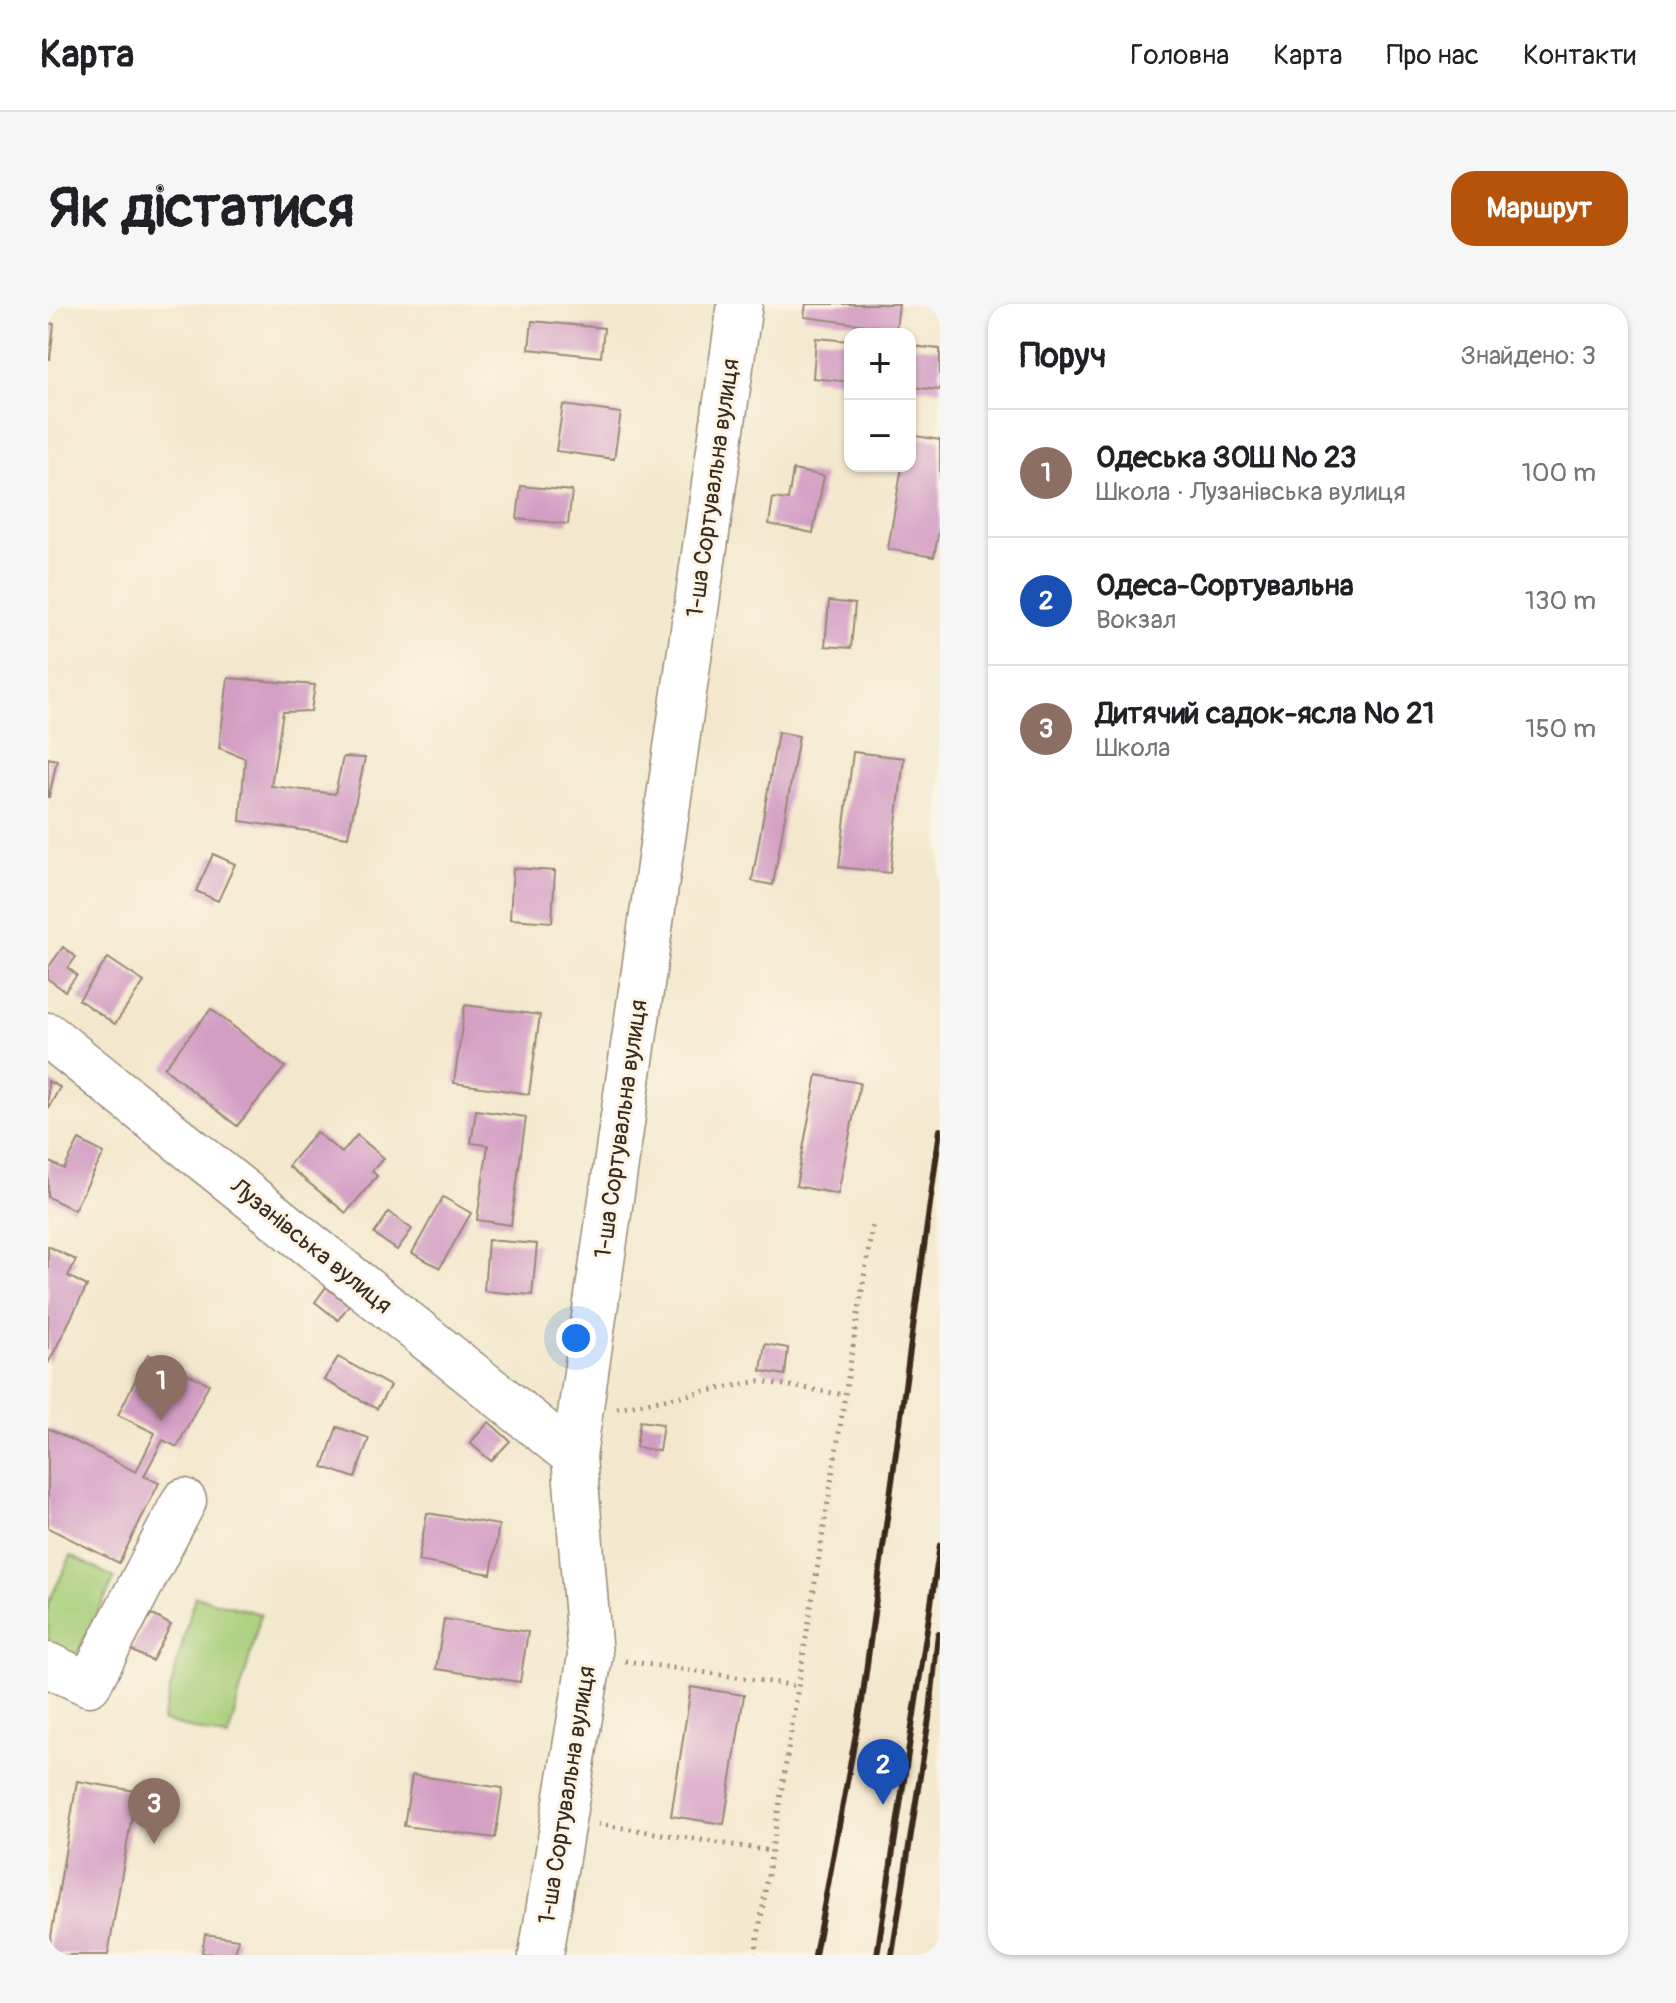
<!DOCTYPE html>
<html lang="uk">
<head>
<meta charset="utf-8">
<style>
  body { margin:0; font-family:Pangolin,sans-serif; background:#f6f6f6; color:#202124 }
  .controls { position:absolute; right:24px; top:24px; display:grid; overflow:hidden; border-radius:16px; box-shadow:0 2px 6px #0004 }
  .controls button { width:72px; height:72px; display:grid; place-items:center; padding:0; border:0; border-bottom:2px solid #e0e0e0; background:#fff; color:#202124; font:40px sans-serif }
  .you { position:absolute; left:528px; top:1034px; width:28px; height:28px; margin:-20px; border:6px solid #fff; border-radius:50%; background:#1a73e8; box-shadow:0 0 0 12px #1a73e833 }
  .badge { display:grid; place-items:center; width:52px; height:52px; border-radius:50%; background:#b45309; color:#fff; font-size:26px; font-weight:700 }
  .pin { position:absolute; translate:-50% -66px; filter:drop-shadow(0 2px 4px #0008) }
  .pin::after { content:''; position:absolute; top:42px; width:28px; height:24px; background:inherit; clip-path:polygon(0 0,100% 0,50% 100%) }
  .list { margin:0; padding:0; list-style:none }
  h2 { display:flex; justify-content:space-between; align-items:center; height:104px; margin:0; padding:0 32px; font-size:34px }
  h2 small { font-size:26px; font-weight:400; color:#757577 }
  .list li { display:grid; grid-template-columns:52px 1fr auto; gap:24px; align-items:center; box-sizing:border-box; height:128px; padding:0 32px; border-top:2px solid #e0e0e0 }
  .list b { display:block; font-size:30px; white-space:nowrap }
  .list p { margin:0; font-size:26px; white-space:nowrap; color:#757577 }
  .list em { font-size:26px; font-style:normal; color:#757577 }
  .map { position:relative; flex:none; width:892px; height:1651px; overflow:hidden; border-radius:24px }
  header { display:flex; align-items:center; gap:48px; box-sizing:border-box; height:112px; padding:0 40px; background:#fff; border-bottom:2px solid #e0e0e0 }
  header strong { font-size:38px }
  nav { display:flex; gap:44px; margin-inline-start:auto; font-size:28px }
  .intro { display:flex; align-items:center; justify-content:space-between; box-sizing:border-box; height:192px; padding:0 48px }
  h1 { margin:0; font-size:56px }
  .button { padding:20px 36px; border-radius:24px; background:#b45309; color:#fff; font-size:28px; font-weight:700 }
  main { display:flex; gap:48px; padding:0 48px }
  aside { flex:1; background:#fff; border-radius:24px; box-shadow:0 2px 6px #0004 }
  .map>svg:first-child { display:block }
</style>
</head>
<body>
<header>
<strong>Карта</strong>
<nav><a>Головна</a><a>Карта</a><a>Про нас</a><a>Контакти</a></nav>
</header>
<div class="intro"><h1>Як дістатися</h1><a class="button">Маршрут</a></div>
<main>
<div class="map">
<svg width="892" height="1651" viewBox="0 0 892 1651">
  <rect width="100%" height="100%" fill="#fcf5e5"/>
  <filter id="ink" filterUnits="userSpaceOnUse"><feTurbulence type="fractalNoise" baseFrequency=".0125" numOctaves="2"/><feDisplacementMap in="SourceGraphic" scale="16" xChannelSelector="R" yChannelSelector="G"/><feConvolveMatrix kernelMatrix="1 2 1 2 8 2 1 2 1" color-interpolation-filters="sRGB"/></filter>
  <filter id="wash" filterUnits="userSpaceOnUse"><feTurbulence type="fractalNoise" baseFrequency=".006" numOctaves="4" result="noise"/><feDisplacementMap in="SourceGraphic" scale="32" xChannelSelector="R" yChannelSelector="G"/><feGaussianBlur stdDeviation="1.8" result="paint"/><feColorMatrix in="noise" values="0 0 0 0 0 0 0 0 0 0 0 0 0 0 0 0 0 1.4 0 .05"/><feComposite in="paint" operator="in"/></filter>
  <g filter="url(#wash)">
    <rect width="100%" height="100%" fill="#f3e8cd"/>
    <g fill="#a6cd78" stroke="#707c4b" stroke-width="2">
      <polygon points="23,1252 67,1274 27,1354 0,1341 0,1299"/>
      <polygon points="147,1292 213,1310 180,1434 114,1417"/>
    </g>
    <g id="blocks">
      <g fill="#d39ec4">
        <polygon points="758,0 851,0 848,25 756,13"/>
        <polygon points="484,17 556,24 553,53 481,45"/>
        <polygon points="0,19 6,20 2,55 0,55"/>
        <polygon points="768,34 802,37 802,78 765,74"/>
        <polygon points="862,42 892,45 892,86 862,83"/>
        <polygon points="515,101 573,109 566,155 508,147"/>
        <polygon points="862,131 892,136 892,220 886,253 840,245 854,162 862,162"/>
        <polygon points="745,166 776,172 765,229 721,220 725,194 740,196"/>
        <polygon points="473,182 524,187 520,220 469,215"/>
        <polygon points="781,297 807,300 803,344 777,342"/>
        <polygon points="180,374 267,381 263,407 235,408 223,482 287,490 295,453 317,454 300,533 192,517 197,454 171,444"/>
        <polygon points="730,428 751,432 725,581 704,577"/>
        <polygon points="805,448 856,454 842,569 791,563"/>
        <polygon points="0,454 9,456 1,493 0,493"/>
        <polygon points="165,550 187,560 170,597 148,587"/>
        <polygon points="465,564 507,567 504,618 462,615"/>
        <polygon points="15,643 28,653 20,664 29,671 17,687 0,675 0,664"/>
        <polygon points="60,654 96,678 67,720 31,696"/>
        <polygon points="417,701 492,711 481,790 406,779"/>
        <polygon points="163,705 237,763 189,822 116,764"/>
        <polygon points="769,771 812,779 790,890 748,882"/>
        <polygon points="0,777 12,783 0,805"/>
        <polygon points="428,806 478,813 463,921 429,916 440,841 423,839"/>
        <polygon points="268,828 294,849 309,831 336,854 324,867 329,872 298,909 240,862"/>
        <polygon points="31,836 56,849 26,906 0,893 0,857 16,865"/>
        <polygon points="395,893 423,909 392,964 364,949"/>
        <polygon points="341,908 364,925 349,946 326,930"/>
        <polygon points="440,936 489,940 484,991 436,987"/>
        <polygon points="0,942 28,956 20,972 39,982 0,1060"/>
        <polygon points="278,983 301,1001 290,1016 267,998"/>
        <polygon points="717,1040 740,1044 737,1071 713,1067"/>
        <polygon points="100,1050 161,1080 129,1143 115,1136 96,1172 111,1179 71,1259 0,1224 0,1124 88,1168 107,1129 70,1111"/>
        <polygon points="290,1053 342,1082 329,1105 276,1076"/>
        <polygon points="592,1117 615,1120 611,1147 588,1143"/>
        <polygon points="441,1118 462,1137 443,1157 422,1139"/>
        <polygon points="289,1123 321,1134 307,1174 275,1163"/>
        <polygon points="379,1209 451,1221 443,1270 370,1257"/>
        <polygon points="103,1310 123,1321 104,1357 83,1346"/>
        <polygon points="396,1315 480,1328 472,1378 388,1365"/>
        <polygon points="643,1383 696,1391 676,1520 623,1512"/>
        <polygon points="364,1471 455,1484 447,1534 356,1522"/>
        <polygon points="29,1477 88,1487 60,1651 0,1651"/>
        <polygon points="157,1630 190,1635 187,1651 154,1649"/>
      </g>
    </g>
  </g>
  <g filter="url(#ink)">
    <use href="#blocks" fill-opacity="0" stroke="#978976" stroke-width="2"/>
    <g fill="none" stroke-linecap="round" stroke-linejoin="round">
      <defs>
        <g id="minor">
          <polyline points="0,731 526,1152"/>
          <polyline points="0,1361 41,1380 136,1197"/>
          <polyline points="493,1651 542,1352 526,1152 692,0"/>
        </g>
      </defs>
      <use href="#minor" stroke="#978976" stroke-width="47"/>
      <g stroke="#978976" stroke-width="5" stroke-dasharray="2 6" stroke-linecap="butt">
        <polyline points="569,1104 712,1077 797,1091"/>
        <polyline points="577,1357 750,1382"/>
        <polyline points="550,1520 723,1547"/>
        <polyline points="707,1651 825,918"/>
      </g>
      <use href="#minor" stroke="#fff" stroke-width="44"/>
      <g stroke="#3b2a1e" stroke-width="6">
        <polyline points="767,1651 814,1397 892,826"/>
        <polyline points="829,1651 892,1241"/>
        <polyline points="844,1651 882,1408 890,1330"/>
      </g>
    </g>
  </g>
  <g text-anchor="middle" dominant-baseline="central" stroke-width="6" stroke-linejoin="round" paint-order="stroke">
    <g font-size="24" fill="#3b2a1e" stroke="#fcf5e5">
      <text transform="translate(665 184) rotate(-82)">1-ша Сортувальна вулиця</text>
      <text transform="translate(573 825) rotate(-82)">1-ша Сортувальна вулиця</text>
      <text transform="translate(263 942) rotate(39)">Лузанівська вулиця</text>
      <text transform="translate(519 1491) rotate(-81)">1-ша Сортувальна вулиця</text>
    </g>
  </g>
</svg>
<div class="controls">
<button>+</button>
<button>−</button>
</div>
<div class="you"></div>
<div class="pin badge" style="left:113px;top:1117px;background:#8d6e63">1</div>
<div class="pin badge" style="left:835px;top:1501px;background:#1a4fb4">2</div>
<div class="pin badge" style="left:106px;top:1540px;background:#8d6e63">3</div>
</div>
<aside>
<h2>Поруч<small>Знайдено: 3</small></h2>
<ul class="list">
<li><span class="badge" style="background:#8d6e63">1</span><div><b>Одеська ЗОШ № 23</b><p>Школа · Лузанівська вулиця</p></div><em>100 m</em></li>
<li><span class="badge" style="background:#1a4fb4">2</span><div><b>Одеса-Сортувальна</b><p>Вокзал</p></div><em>130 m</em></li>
<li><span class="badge" style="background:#8d6e63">3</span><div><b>Дитячий садок-ясла № 21</b><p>Школа</p></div><em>150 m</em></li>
</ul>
</aside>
</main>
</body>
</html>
